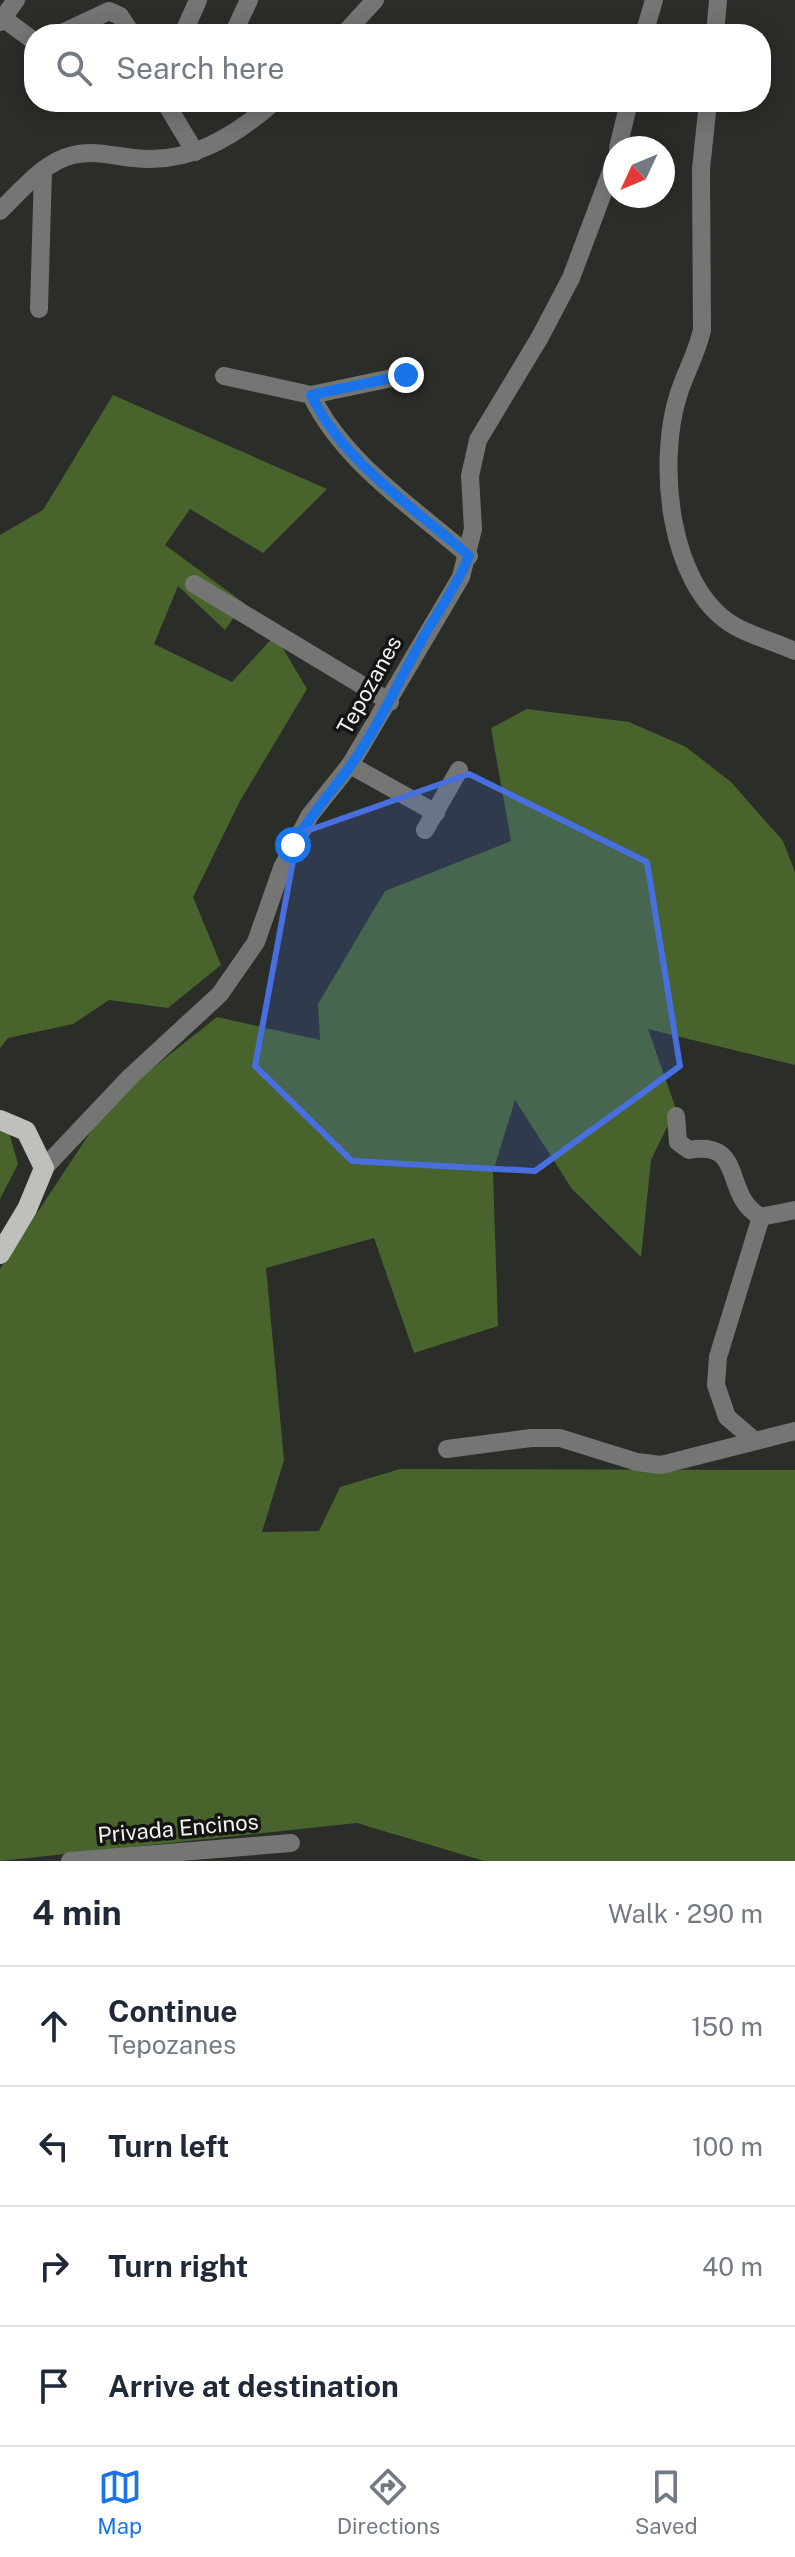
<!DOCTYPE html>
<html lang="en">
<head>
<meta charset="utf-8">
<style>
  body { margin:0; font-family:"Public Sans",sans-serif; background:#f2f2f3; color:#1f2937 }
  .compass { position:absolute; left:603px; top:136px; width:72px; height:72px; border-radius:50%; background:#fff; box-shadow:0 4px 20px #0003; rotate:226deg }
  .stop { position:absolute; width:24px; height:24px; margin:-18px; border:6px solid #1a73e8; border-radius:50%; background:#fff }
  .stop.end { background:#1a73e8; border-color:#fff; box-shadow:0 2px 8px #0008 }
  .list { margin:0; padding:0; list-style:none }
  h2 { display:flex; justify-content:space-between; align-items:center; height:104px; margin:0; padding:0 32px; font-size:34px }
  h2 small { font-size:26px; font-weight:400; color:#747a83 }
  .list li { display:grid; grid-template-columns:52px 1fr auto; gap:24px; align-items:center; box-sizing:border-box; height:120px; padding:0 32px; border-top:2px solid #e0e1e3 }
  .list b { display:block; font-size:30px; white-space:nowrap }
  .list p { margin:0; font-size:26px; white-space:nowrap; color:#747a83 }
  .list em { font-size:26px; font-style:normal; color:#747a83 }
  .icon { flex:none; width:44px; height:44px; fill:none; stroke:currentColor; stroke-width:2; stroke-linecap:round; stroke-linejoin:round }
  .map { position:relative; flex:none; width:795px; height:1861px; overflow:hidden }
  .search { position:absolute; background:#fff; box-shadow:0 4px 20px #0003; left:24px; right:24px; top:24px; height:88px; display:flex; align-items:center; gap:20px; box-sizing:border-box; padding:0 28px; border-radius:32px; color:#747a83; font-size:30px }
  .sheet { height:584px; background:#fff }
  nav { display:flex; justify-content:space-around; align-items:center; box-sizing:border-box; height:112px; border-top:2px solid #e0e1e3; background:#fff; font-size:22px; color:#747a83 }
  nav a { display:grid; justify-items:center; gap:4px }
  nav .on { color:#1a73e8 }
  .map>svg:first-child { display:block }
</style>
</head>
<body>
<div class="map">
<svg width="795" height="1861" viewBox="0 0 795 1861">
  <rect width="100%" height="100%" fill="#2a2d28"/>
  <g fill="#48642c">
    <polygon points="113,395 327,489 263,553 190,509 165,545 244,603 225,630 178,586 154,644 232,682 275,635 307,689 240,801 193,897 221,965 168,1008 109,1000 73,1024 8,1038 0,1048 0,535 43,510"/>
    <polygon points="527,709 629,722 686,747 731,782 783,841 795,872 795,1065 648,1029 676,1109 651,1160 641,1257 572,1189 515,1100 493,1172 498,1326 414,1353 374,1238 266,1268 284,1460 262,1532 319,1531 340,1487 400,1469 795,1470 795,1861 484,1861 357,1823 0,1861 0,1269 111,1101 217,1017 320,1040 318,1004 385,891 511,841 491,728"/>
    <polygon points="3,1111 18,1164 0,1199 0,1114"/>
  </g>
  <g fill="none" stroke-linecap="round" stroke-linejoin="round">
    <g stroke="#747673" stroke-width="18">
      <polyline points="0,16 34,41"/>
      <polyline points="0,22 16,0"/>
      <polyline points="60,34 109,11 120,16 132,34"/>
      <polyline points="183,34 198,0"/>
      <polyline points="233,34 249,0"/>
      <polyline points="344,34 375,0"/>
      <polyline points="644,34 654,0"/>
      <polyline points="715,34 718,0"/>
      <polyline points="165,102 195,152"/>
      <path d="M708 102 701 169 702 330C697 353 686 371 679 393 657 459 667 585 733 625 751 636 775 642 795 651"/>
      <polyline points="618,148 629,102"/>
      <path d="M0 211C21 191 43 162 73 155 95 150 113 156 134 158 189 165 235 136 274 102"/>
      <polyline points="39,309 43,170"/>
      <path d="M224 376 311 395C344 463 413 507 469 556"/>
      <polyline points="311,395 406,375"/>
      <polyline points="194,584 390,702"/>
      <polyline points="350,765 436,813"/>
      <polyline points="425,830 459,770"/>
      <path d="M676 1116 678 1142 689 1150C747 1140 721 1195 761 1217"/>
      <polyline points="44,1168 130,1077 220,994 256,942 282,868 310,815 350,765 461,577 473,529 470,476 478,440 540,337 571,278 615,161"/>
      <polyline points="761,1217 795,1210"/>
      <polyline points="755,1441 727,1417 716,1385 718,1357 761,1217"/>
      <polyline points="447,1449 531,1438 560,1438 637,1462 661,1465 795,1431"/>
      <polyline points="70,1861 291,1843"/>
    </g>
    <polyline stroke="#bdc0bb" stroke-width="20" points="0,1120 26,1131 44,1168 27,1209 0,1254"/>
  </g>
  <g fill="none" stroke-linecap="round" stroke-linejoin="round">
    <path stroke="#1a73e8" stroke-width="10" d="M293 845C310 815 331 793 351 765 377 728 396 687 418 647 434 616 456 589 469 556 413 507 344 463 311 395L406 375"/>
  </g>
  <path fill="#486fdd" fill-opacity="0.2" stroke="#486fdd" stroke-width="6" stroke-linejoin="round" d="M469 774 647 862 680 1066 535 1171 352 1161 255 1066 298 834Z"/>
  <g text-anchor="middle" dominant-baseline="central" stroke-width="7" stroke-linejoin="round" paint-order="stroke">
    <g font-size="22" fill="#f2f3f0" stroke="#141513">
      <text transform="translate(369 685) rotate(-61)">Tepozanes</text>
      <text transform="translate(178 1828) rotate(-5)">Privada Encinos</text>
    </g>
  </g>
</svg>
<svg class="compass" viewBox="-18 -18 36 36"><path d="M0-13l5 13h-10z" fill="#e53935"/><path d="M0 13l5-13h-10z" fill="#747a83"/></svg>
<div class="stop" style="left:293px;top:845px"></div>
<div class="stop end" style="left:406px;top:375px"></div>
<div class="search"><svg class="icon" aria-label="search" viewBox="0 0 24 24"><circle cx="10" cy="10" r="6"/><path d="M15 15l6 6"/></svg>Search here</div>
</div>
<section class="sheet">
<h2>4 min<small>Walk · 290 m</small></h2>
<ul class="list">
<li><svg class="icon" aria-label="ahead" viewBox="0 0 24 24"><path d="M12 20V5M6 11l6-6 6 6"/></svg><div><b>Continue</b><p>Tepozanes</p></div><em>150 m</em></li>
<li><svg class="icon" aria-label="left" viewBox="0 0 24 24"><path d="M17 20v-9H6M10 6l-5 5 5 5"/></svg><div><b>Turn left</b></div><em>100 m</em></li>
<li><svg class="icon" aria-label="right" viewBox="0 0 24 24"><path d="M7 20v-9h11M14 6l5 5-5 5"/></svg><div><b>Turn right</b></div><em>40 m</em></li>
<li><svg class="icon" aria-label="arrive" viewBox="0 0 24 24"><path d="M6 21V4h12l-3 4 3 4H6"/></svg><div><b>Arrive at destination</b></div></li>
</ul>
</section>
<nav>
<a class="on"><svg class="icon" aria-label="map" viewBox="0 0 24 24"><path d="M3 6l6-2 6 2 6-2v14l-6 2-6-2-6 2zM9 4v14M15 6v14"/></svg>Map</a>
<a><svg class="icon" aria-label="directions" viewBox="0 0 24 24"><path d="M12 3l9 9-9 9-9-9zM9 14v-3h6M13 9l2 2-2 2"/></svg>Directions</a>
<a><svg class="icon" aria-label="saved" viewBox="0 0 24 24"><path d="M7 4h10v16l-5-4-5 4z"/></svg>Saved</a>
</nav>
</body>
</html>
